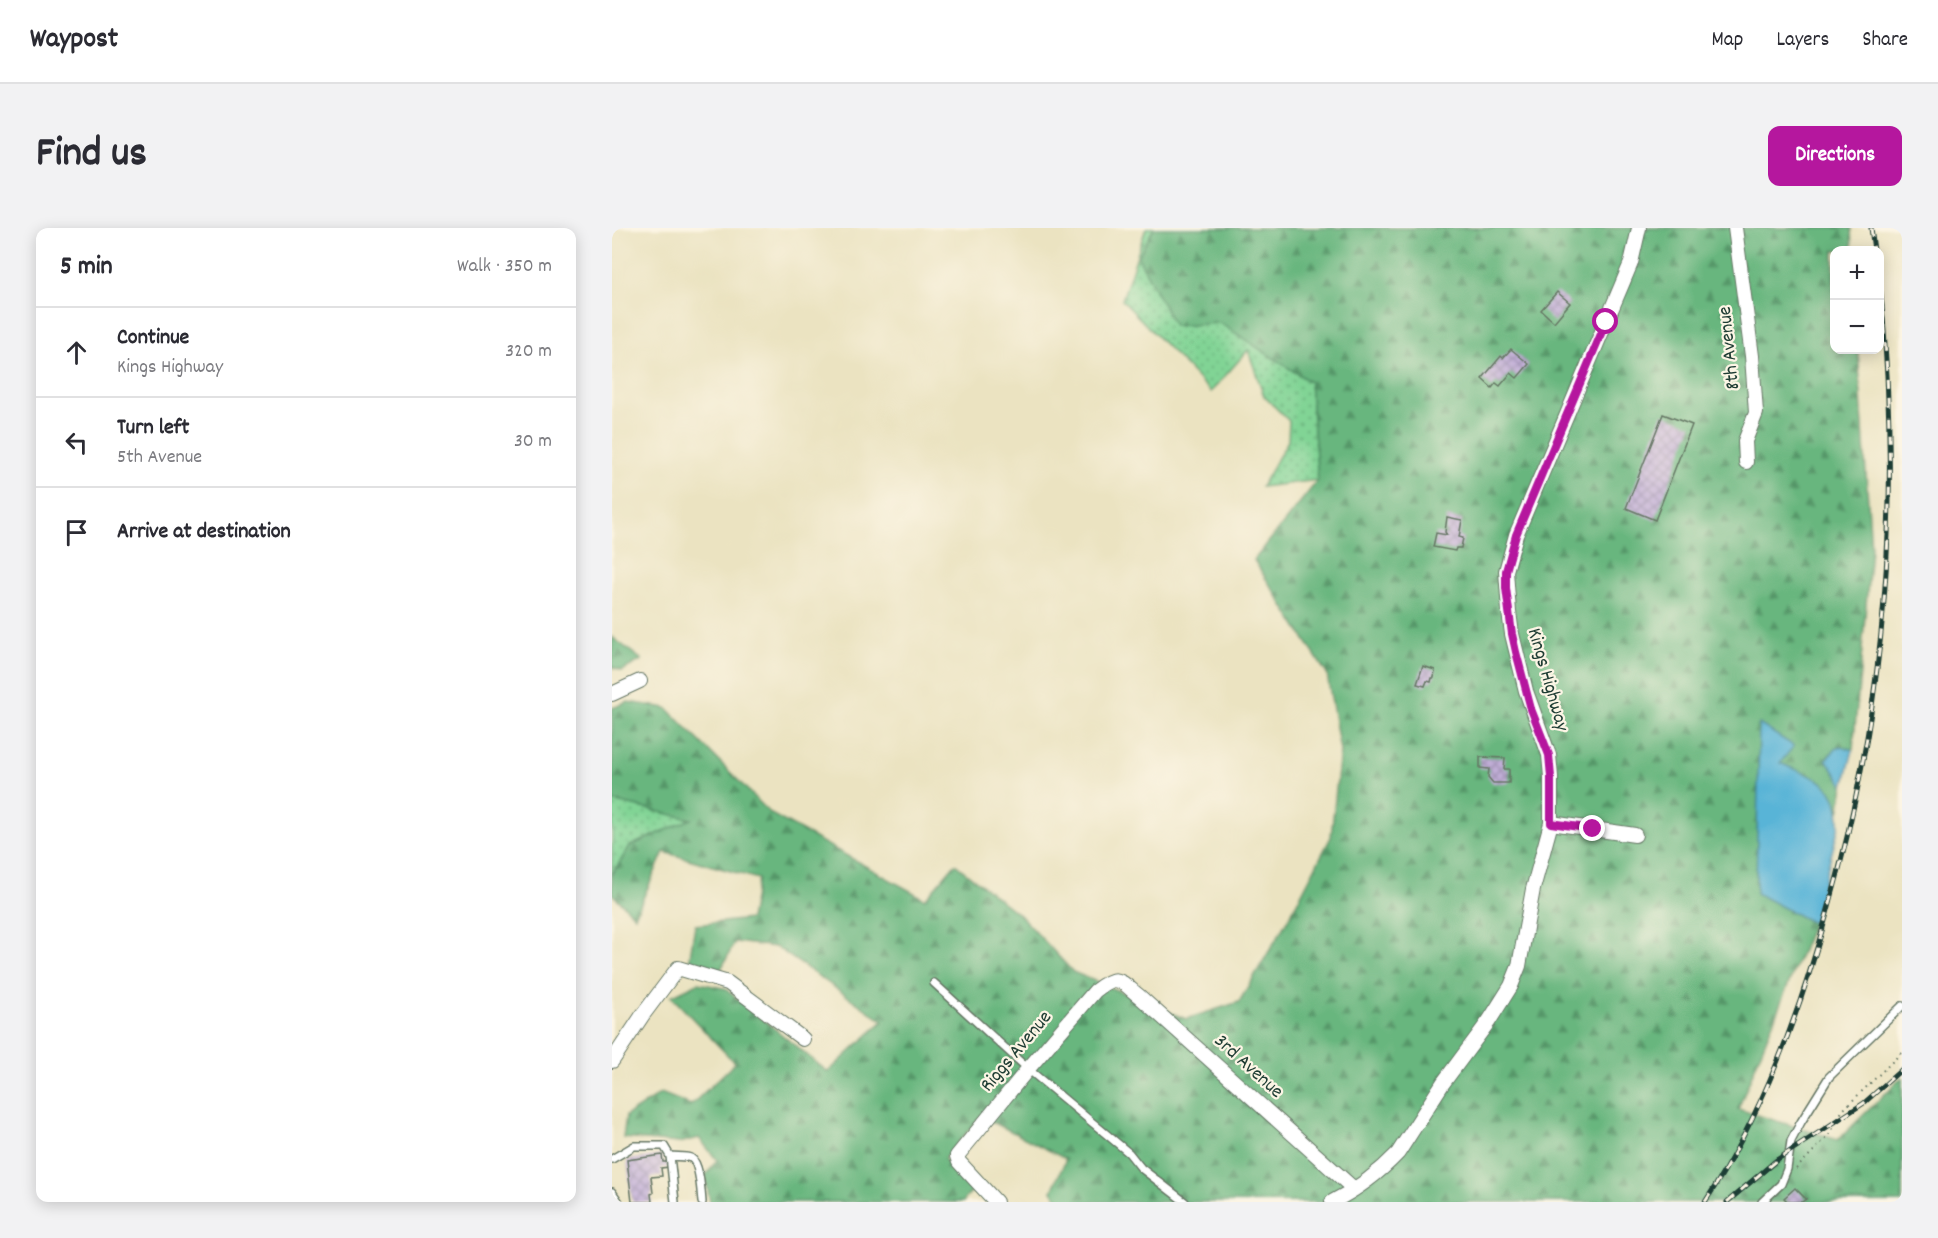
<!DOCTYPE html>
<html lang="en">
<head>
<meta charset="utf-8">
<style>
  body { margin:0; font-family:Dekko,sans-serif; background:#f2f2f3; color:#2b2b33 }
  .controls { position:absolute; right:18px; top:18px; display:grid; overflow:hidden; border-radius:12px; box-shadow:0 3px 15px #0003 }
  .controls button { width:54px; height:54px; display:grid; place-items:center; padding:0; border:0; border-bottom:2px solid #e1e1e2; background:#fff; color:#2b2b33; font:30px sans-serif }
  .stop { position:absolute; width:18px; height:18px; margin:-14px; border:4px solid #b5179e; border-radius:50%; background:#fff }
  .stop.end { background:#b5179e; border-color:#fff; box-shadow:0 2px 6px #0008 }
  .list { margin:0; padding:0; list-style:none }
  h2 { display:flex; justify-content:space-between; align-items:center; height:78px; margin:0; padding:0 24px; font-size:26px }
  h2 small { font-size:20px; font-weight:400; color:#7c7c81 }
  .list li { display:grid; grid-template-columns:39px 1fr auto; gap:18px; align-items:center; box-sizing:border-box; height:90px; padding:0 24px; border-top:2px solid #e1e1e2 }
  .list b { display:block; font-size:22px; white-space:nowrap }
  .list p { margin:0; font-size:20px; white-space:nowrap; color:#7c7c81 }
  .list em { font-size:20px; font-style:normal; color:#7c7c81 }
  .icon { flex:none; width:33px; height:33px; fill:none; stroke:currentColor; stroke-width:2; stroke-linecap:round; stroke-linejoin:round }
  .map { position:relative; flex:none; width:1290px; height:974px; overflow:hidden; border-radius:12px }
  header { display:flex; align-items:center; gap:36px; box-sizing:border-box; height:84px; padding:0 30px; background:#fff; border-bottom:2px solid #e1e1e2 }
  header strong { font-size:28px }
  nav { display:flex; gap:33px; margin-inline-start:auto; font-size:21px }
  .intro { display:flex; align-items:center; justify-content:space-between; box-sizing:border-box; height:144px; padding:0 36px }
  h1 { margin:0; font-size:42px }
  .button { padding:15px 27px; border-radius:12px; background:#b5179e; color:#fff; font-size:21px; font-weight:700 }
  main { display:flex; gap:36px; padding:0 36px }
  aside { flex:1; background:#fff; border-radius:12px; box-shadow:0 3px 15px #0003 }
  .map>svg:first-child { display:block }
</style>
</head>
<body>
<header>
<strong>Waypost</strong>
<nav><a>Map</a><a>Layers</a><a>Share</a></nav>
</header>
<div class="intro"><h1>Find us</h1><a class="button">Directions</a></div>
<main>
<aside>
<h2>5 min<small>Walk · 350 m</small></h2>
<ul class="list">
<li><svg class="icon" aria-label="ahead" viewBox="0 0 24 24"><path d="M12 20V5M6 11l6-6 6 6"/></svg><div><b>Continue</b><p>Kings Highway</p></div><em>320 m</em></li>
<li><svg class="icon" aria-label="left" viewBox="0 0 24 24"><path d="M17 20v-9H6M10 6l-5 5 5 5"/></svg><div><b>Turn left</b><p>5th Avenue</p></div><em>30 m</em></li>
<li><svg class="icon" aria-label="arrive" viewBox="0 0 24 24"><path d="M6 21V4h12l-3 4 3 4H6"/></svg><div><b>Arrive at destination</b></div></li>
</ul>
</aside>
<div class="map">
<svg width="1290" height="974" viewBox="0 0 1290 974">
  <defs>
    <pattern id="grass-dots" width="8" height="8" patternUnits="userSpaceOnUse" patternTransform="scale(1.5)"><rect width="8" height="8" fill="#81d495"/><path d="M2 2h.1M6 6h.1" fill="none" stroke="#69ad7a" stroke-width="1.8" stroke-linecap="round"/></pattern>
    <pattern id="forest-firs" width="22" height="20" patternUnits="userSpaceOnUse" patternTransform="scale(1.5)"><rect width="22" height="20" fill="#68b67e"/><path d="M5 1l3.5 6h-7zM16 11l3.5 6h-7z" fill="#559568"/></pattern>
    <pattern id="building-cross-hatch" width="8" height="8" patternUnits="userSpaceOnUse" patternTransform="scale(1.5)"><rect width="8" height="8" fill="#c1aed7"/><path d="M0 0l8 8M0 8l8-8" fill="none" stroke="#9c8faf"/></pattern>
  </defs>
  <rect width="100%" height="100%" fill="#fcf5e5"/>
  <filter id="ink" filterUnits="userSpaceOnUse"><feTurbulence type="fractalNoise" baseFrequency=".0167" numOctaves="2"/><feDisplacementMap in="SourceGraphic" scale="12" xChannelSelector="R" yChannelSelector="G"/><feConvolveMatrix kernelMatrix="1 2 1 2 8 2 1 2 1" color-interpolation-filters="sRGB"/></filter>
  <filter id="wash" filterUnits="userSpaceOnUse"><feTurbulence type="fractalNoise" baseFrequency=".008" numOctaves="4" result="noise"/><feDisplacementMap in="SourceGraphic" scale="24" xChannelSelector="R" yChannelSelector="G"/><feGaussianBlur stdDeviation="1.35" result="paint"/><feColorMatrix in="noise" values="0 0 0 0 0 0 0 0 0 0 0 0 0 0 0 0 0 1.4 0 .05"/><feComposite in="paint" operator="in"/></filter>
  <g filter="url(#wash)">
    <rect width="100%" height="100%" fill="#ebe3c1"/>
    <g fill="url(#grass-dots)" stroke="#508864" stroke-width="1.5">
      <polygon points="534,0 542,0 526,29 608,95 698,153 706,252 649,259 676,213 677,193 652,168 636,122 599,164 510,72"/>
      <polygon points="0,573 80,591 18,618 0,647"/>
    </g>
    <g fill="url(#forest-firs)" stroke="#447a59" stroke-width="1.5">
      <path d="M542 0H1239L1240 22H1222V122H1246L1259 321 1241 522 1227 518 1214 530 1232 558 1227 584C1215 547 1200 549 1167 535L1148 496 1144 665 1201 695 1126 881 1226 912 1290 849V974H449L440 963 454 931 369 888 332 931 362 960 351 974H98L93 948 105 932 87 910 67 915 11 910 14 888 49 865 79 877 123 835 59 768 86 755 112 760 216 844 271 793 164 719 123 714 108 743 77 735 83 697 138 691 146 651 52 624 23 688 0 666V647L18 618 79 591 0 573V480L16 474 55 480 159 586 313 671 343 636 410 689 461 744 574 791 627 774 678 688 719 609 728 523 715 446 642 332 706 252 698 154 608 95 562 98 526 29Z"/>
      <polygon points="0,409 30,432 10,443 0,439"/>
    </g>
    <g fill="#59b4d7" stroke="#3c7886" stroke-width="1.5">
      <path d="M1147 496 1182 518 1168 535C1204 551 1228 552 1227 598L1201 695 1144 665Z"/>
      <polygon points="1227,518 1241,522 1232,558 1214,531"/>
    </g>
    <g id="blocks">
      <g fill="url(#building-cross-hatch)">
        <polygon points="945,64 958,75 942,94 929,82"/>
        <polygon points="899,121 917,136 905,150 899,145 888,158 884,155 880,160 870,151 889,128 891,130"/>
        <polygon points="1051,186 1080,197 1043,292 1014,280"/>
        <polygon points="835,289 850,292 847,309 851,310 849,320 844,320 843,323 821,319 824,305 835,307 833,304"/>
        <polygon points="811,438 823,442 822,450 820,450 819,454 815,453 813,458 805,456"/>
        <polygon points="868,529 893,530 892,541 897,541 897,555 881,555 876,549 877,541 868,540"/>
        <polygon points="50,927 51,934 56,934 57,939 49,940 50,948 39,949 41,965 39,966 40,974 20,974 15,932"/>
        <polygon points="1183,960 1194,971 1190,974 1176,974 1172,970"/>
      </g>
    </g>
  </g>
  <g filter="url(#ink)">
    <use href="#blocks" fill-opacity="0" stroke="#667765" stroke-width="1.5"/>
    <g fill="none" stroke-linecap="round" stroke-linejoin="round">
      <defs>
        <g id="lane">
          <polyline points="322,755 416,841 517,925 529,940 573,974"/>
          <polyline points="58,928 63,974"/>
          <path d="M0 931 22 918H52L58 928C64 929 73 928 79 930 88 935 89 964 90 974"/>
          <polyline points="0,964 7,974"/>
          <polyline points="1150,974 1169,956 1175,941 1179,913 1189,894 1217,849 1290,778"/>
        </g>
        <g id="street">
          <polyline points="1123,0 1140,128 1144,185 1133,213 1134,234"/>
          <polyline points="0,466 28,453"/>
          <polyline points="939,595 1023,607"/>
          <polyline points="0,833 30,788 66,740 116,755 191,811"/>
          <path d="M384 974 347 934 345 928 416 841 483 763C506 745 507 752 527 768L742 961"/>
          <path d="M720 974C744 962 768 944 786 925L831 855 877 793 899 758 907 738 921 661 939 595V549L937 527 914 463 900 406 897 384 894 343 904 307 1019 35 1027 0"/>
        </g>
      </defs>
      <use href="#lane" stroke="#667765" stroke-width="10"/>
      <use href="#street" stroke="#667765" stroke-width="16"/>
      <polyline stroke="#667765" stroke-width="2" stroke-dasharray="1.5 4.5" stroke-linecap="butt" points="1184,941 1218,906 1230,883 1290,824"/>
      <use href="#lane" stroke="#fff" stroke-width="7"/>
      <use href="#street" stroke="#fff" stroke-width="14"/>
      <defs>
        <g id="rail">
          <polyline points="1259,0 1262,22"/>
          <path d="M1093 974C1150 887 1186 789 1214 689 1274 482 1290 271 1268 57"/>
          <polyline points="1115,974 1166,931 1252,875 1290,841"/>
        </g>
      </defs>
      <use href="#rail" stroke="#1f3d34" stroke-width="5"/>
      <use href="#rail" stroke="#fcf5e5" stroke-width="3" stroke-dasharray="9" stroke-linecap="butt"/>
    </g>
  </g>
  <g fill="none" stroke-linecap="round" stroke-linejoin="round" filter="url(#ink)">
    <polyline stroke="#b5179e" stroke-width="8" points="981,601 939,595 939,549 937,527 919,481 904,424 900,406 894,360 894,343 904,307 994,94"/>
  </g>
  <g text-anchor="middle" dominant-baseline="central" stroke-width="4.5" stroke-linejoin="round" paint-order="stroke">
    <g font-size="20" fill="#1f3d34" stroke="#fcf5e5">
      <text transform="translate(1118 120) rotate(-96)">8th Avenue</text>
      <text transform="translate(935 452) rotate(74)">Kings Highway</text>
      <text transform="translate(405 824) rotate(-50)">Riggs Avenue</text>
      <text transform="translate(636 839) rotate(42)">3rd Avenue</text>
    </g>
  </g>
</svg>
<div class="controls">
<button>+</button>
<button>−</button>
</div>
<div class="stop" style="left:994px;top:94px"></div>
<div class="stop end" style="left:981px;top:601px"></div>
</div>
</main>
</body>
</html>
